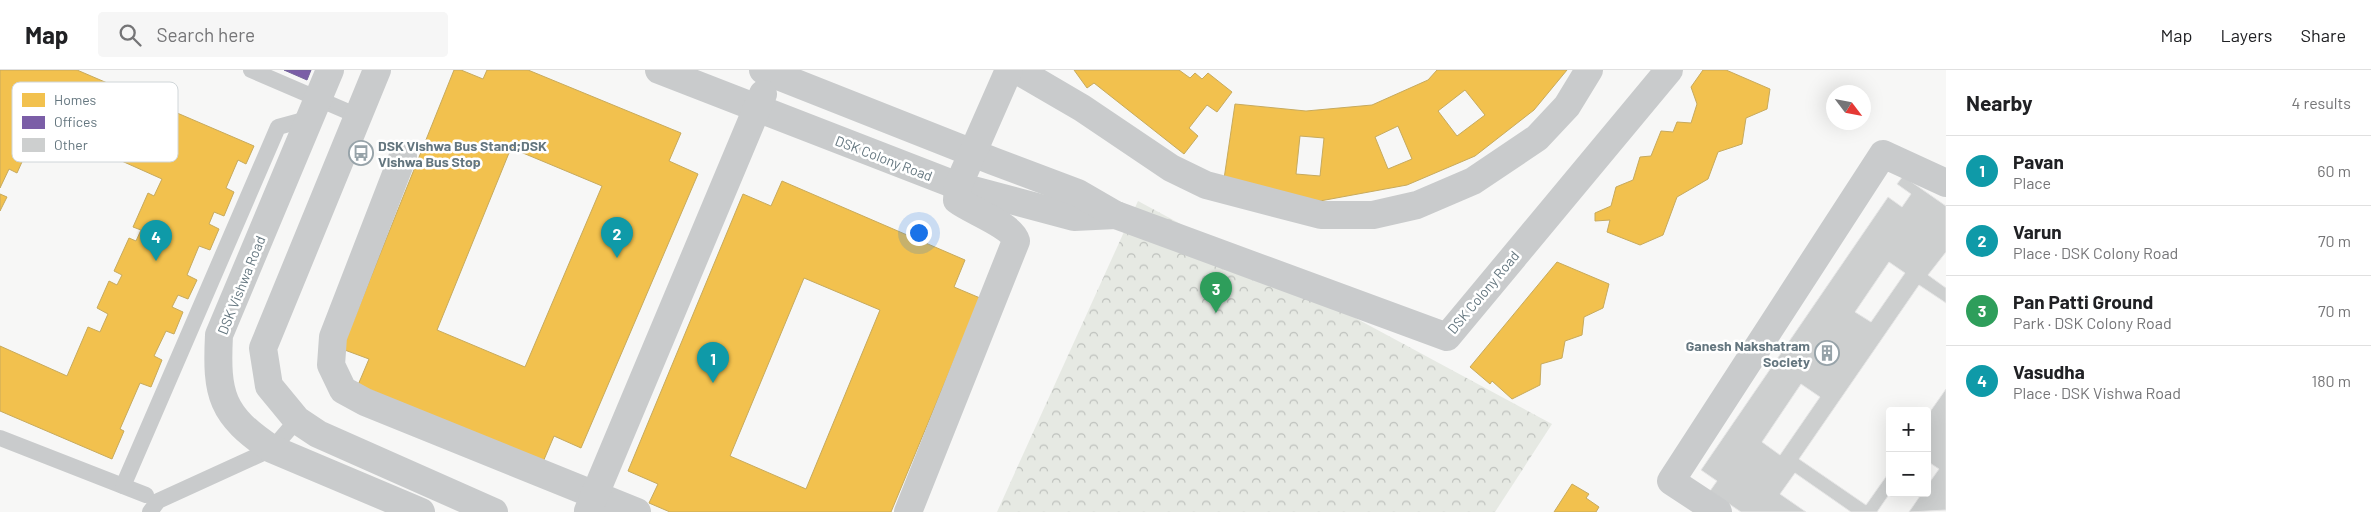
<!DOCTYPE html>
<html lang="en">
<head>
<meta charset="utf-8">
<style>
  body { margin:0; font-family:Barlow,sans-serif; background:#f6f6f6; color:#202124 }
  .controls { position:absolute; right:15px; bottom:15px; display:grid; overflow:hidden; border-radius:5px; box-shadow:0 5px 20px #0002 }
  .controls button { width:45px; height:45px; display:grid; place-items:center; padding:0; border:0; border-bottom:1px solid #e0e0e0; background:#fff; color:#202124; font:25px sans-serif }
  .compass { position:absolute; left:1826px; top:15px; width:45px; height:45px; border-radius:50%; background:#fff; box-shadow:0 5px 20px #0002; rotate:122deg }
  .you { position:absolute; left:918px; top:162px; width:18px; height:18px; margin:-12px; border:4px solid #fff; border-radius:50%; background:#1a73e8; box-shadow:0 0 0 8px #1a73e833 }
  .badge { display:grid; place-items:center; width:32px; height:32px; border-radius:50%; background:#565c60; color:#fff; font-size:16px; font-weight:700 }
  .pin { position:absolute; translate:-50% -41px; filter:drop-shadow(0 1px 2px #0008) }
  .pin::after { content:''; position:absolute; top:26px; width:18px; height:15px; background:inherit; clip-path:polygon(0 0,100% 0,50% 100%) }
  .list { margin:0; padding:0; list-style:none }
  h2 { display:flex; justify-content:space-between; align-items:center; height:65px; margin:0; padding:0 20px; font-size:21px }
  h2 small { font-size:16px; font-weight:400; color:#757577 }
  .list li { display:grid; grid-template-columns:32px 1fr auto; gap:15px; align-items:center; box-sizing:border-box; height:70px; padding:0 20px; border-top:1px solid #e0e0e0 }
  .list b { display:block; font-size:19px; white-space:nowrap }
  .list p { margin:0; font-size:16px; white-space:nowrap; color:#757577 }
  .list em { font-size:16px; font-style:normal; color:#757577 }
  .icon { flex:none; width:28px; height:28px; fill:none; stroke:currentColor; stroke-width:2; stroke-linecap:round; stroke-linejoin:round }
  .map { position:relative; flex:none; width:1946px; height:442px; overflow:hidden }
  header { display:flex; align-items:center; gap:30px; box-sizing:border-box; height:70px; padding:0 25px; background:#fff; border-bottom:1px solid #e0e0e0 }
  header strong { font-size:24px }
  nav { display:flex; gap:28px; margin-inline-start:auto; font-size:18px }
  .search { width:350px; height:45px; background:#f6f6f6; display:flex; align-items:center; gap:12px; box-sizing:border-box; padding:0 18px; border-radius:5px; color:#757577; font-size:19px }
  main { display:flex }
  aside { flex:1; background:#fff }
  .map>svg:first-child { display:block }
</style>
</head>
<body>
<header>
<strong>Map</strong>
<div class="search"><svg class="icon" aria-label="search" viewBox="0 0 24 24"><circle cx="10" cy="10" r="6"/><path d="M15 15l6 6"/></svg>Search here</div>
<nav><a>Map</a><a>Layers</a><a>Share</a></nav>
</header>
<main>
<div class="map">
<svg width="1946" height="442" viewBox="0 0 1946 442">
  <defs>
    <pattern id="forest-crowns" width="20" height="18" patternUnits="userSpaceOnUse" patternTransform="scale(1.25)"><rect width="20" height="18" fill="#e6e9e3"/><path d="M2 6a3 3 0 1 1 6 0M12 15a3 3 0 1 1 6 0" fill="none" stroke="#bec1bd"/></pattern>
  </defs>
  <rect width="100%" height="100%" fill="#f7f7f6"/>
  <polygon fill="url(#forest-crowns)" points="1138,131 1552,354 1495,442 997,442"/>
  <g fill="#f2c14e" stroke="#c7aa5d" fill-rule="evenodd">
    <polygon points="0,0 77,0 254,76 246,94 238,90 226,118 234,122 224,146 214,142 209,154 219,159 210,180 199,176 187,205 197,210 188,229 178,225 172,237 183,242 174,264 166,261 154,286 162,290 151,317 140,313 120,359 124,361 112,389 0,341 0,276 67,306 88,257 100,262 108,244 97,238 109,211 117,215 122,205 114,201 129,168 136,171 141,160 133,157 148,123 154,126 162,109 39,54 17,103 9,99 0,118"/>
    <path d="M454 0H461L483 9 487 0H528L681 63 669 91 698 104 581 378 554 366 543 392 358 315 369 289 342 279ZM511 78 602 116 525 297 437 260Z"/>
    <polygon points="1074,0 1179,0 1190,8 1195,3 1202,9 1208,3 1232,22 1217,42 1207,35 1189,58 1198,66 1184,84 1094,13 1087,18"/>
    <path d="M1437 0H1567L1534 40 1475 86 1407 115 1309 133 1224 109 1235 34 1306 41 1372 35 1428 10ZM1465 20 1485 45 1457 66 1438 41ZM1398 56 1412 89 1388 99 1375 67ZM1300 66 1324 68 1320 106 1296 104Z"/>
    <polygon points="1703,0 1726,0 1770,19 1767,39 1746,48 1742,74 1718,82 1708,109 1677,127 1663,165 1640,175 1607,162 1610,150 1595,151 1595,143 1611,136 1616,117 1633,110 1640,87 1651,86 1661,61 1673,62 1677,52 1691,53 1697,34 1691,17"/>
    <path d="M782 111 965 190 954 217 980 228 891 442H670L649 433 658 414 628 401 743 124 771 136ZM804 208 880 240 806 419 730 386Z"/>
    <polygon points="0,124 7,127 0,141"/>
    <polygon points="1557,192 1609,214 1603,238 1584,247 1582,265 1565,271 1562,288 1541,294 1540,315 1512,329 1492,311 1490,314 1470,297"/>
    <polygon points="1572,414 1589,424 1586,428 1599,437 1596,442 1554,442"/>
  </g>
  <polygon fill="#7b5ea7" stroke="#74659b" points="284,0 311,0 307,10"/>
  <g fill="#cdcfcf" stroke="#e6e6e6" fill-rule="evenodd">
    <path d="M1903 106 1946 136V182L1928 205 1946 218V233L1919 215 1799 389 1866 435 1890 401V423L1877 442H1851L1795 403 1780 424 1806 442H1741L1710 421 1717 411 1701 400 1888 127 1902 137 1911 124 1897 114ZM1889 192 1905 203 1871 252 1855 242ZM1801 314 1820 327 1780 385 1762 372Z"/>
    <polygon points="1946,319 1946,440 1909,442 1922,423 1927,423 1927,416 1939,399 1927,391 1927,346"/>
  </g>
  <g fill="none" stroke-linecap="round" stroke-linejoin="round">
    <g stroke="#c9cbcc" stroke-width="16">
      <polyline points="251,0 358,46"/>
      <polyline points="0,368 146,425"/>
      <polyline points="123,416 278,57 311,48"/>
      <polyline points="150,442 158,431 272,379 297,350"/>
    </g>
    <g stroke="#c9cbcc" stroke-width="28">
      <path d="M330 0 219 265C216 325 221 345 272 379L421 442"/>
      <polyline points="377,0 263,278 269,316 297,350 318,364 494,442"/>
      <polyline points="659,0 958,116 1074,147 1116,145"/>
      <polyline points="763,0 993,91 1078,123 1116,145 1447,267 1669,0"/>
      <polyline points="1017,0 1082,38 1171,98 1206,115 1321,145 1373,145 1417,135 1473,111 1537,68 1567,36 1589,0"/>
      <polyline points="403,86 333,267 331,295 343,320 365,332 637,442"/>
      <polyline points="588,441 763,24"/>
      <path d="M908 442 1016 171C1012 155 971 141 957 130L958 116 1009 0"/>
      <polyline points="1718,442 1671,411 1883,84 1946,113"/>
    </g>
  </g>
  <defs>
    <symbol id="bus-ring" viewBox="-11 -11 22 22"><circle r="9.5" fill="#fff" stroke="#97a3a9" stroke-width="1.5"/><path d="M-5-6H5V4H4V6H2V4H-2V6H-4V4H-5ZM-3.5-4V0h7V-4ZM-3.5 1.2v1.5H-2V1.2ZM2 1.2v1.5H3.5V1.2Z" fill="#97a3a9"/></symbol>
    <symbol id="building-ring" viewBox="-11 -11 22 22"><circle r="9.5" fill="#fff" stroke="#97a3a9" stroke-width="1.5"/><path d="M-4-6H4V6H1V3H-1V6H-4ZM-2.5-4.3h1.7v1.8h-1.7ZM.8-4.3h1.7v1.8H.8ZM-2.5-1h1.7V.8h-1.7ZM.8-1h1.7V.8H.8Z" fill="#97a3a9"/></symbol>
  </defs>
  <g fill-rule="evenodd">
    <use href="#bus-ring" x="347" y="69" width="28" height="28"/>
    <use href="#building-ring" x="1813" y="269" width="28" height="28"/>
  </g>
  <g text-anchor="middle" dominant-baseline="central" stroke-width="5" stroke-linejoin="round" paint-order="stroke">
    <g font-size="14" font-weight="bold" fill="#64767f" stroke="#fff" text-anchor="start">
      <text x="378" y="75">DSK Vishwa Bus Stand;DSK<tspan x="378" dy="16">Vishwa Bus Stop</tspan></text>
      <text x="1810" y="275" text-anchor="end">Ganesh Nakshatram<tspan x="1810" dy="16">Society</tspan></text>
    </g>
    <g font-size="14" fill="#64767f" stroke="#fff">
      <text transform="translate(884 88) rotate(21)">DSK Colony Road</text>
      <text transform="translate(241 215) rotate(-68)">DSK Vishwa Road</text>
      <text transform="translate(1483 222) rotate(-50)">DSK Colony Road</text>
    </g>
  </g>
  <rect x="12" y="12" width="166" height="80" rx="8" fill="#fff" stroke="#d0d6d9" stroke-width="1"/>
  <rect x="22" y="23" width="23" height="14" fill="#f2c14e"/>
  <rect x="22" y="46" width="23" height="13" fill="#7b5ea7"/>
  <rect x="22" y="68" width="23" height="14" fill="#cdcfcf"/>
  <g font-size="14" fill="#64767f">
    <text x="54" y="35">Homes</text>
    <text x="54" y="57">Offices</text>
    <text x="54" y="80">Other</text>
  </g>
</svg>
<div class="controls">
<button>+</button>
<button>−</button>
</div>
<svg class="compass" viewBox="-18 -18 36 36"><path d="M0-13l5 13h-10z" fill="#e53935"/><path d="M0 13l5-13h-10z" fill="#757577"/></svg>
<div class="you"></div>
<div class="pin badge" style="left:713px;top:313px;background:#0f9aa8">1</div>
<div class="pin badge" style="left:617px;top:188px;background:#0f9aa8">2</div>
<div class="pin badge" style="left:1216px;top:243px;background:#2e9e5b">3</div>
<div class="pin badge" style="left:156px;top:191px;background:#0f9aa8">4</div>
</div>
<aside>
<h2>Nearby<small>4 results</small></h2>
<ul class="list">
<li><span class="badge" style="background:#0f9aa8">1</span><div><b>Pavan</b><p>Place</p></div><em>60 m</em></li>
<li><span class="badge" style="background:#0f9aa8">2</span><div><b>Varun</b><p>Place · DSK Colony Road</p></div><em>70 m</em></li>
<li><span class="badge" style="background:#2e9e5b">3</span><div><b>Pan Patti Ground</b><p>Park · DSK Colony Road</p></div><em>70 m</em></li>
<li><span class="badge" style="background:#0f9aa8">4</span><div><b>Vasudha</b><p>Place · DSK Vishwa Road</p></div><em>180 m</em></li>
</ul>
</aside>
</main>
</body>
</html>
